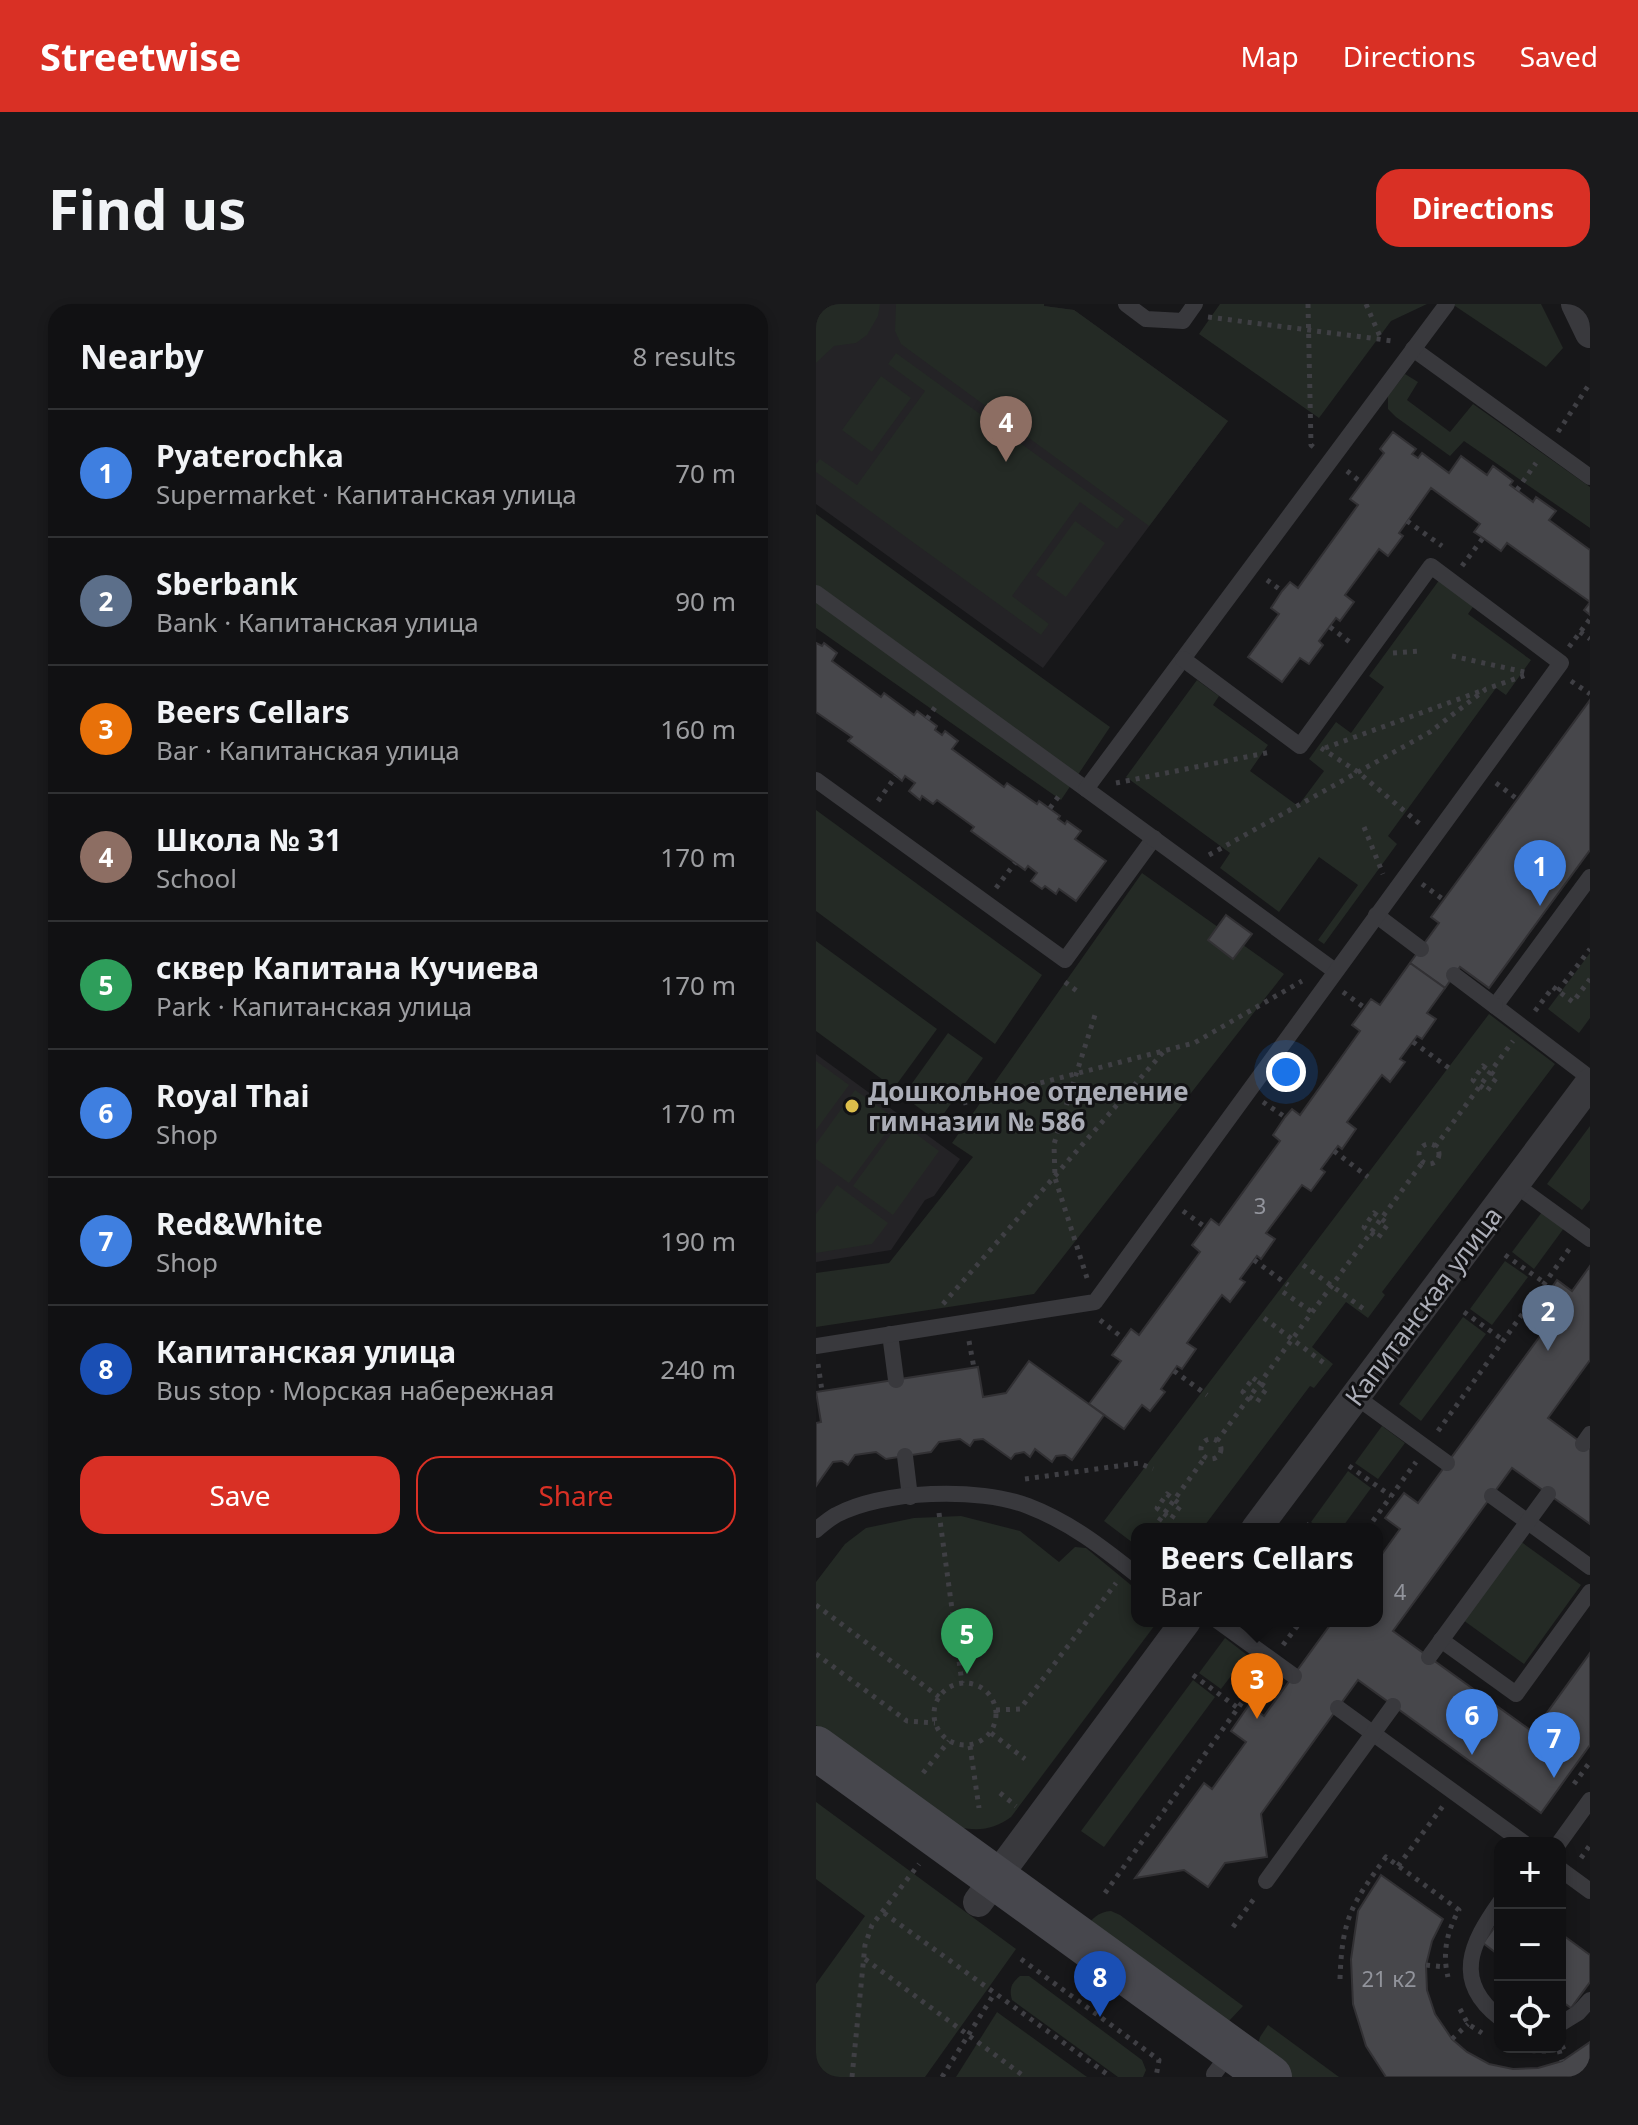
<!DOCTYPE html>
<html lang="en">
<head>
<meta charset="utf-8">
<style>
  body { margin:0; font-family:"Noto Sans",sans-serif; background:#1a1a1c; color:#f1f3f6 }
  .controls { position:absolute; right:24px; bottom:24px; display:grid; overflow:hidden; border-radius:16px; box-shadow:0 4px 12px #0003 }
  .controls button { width:72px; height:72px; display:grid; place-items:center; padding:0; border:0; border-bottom:2px solid #303133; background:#111113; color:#f1f3f6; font:40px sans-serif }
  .you { position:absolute; left:470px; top:768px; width:28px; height:28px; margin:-20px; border:6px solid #fff; border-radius:50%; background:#1a73e8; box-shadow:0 0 0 12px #1a73e833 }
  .badge { display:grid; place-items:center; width:52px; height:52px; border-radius:50%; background:#d93025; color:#fff; font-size:26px; font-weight:700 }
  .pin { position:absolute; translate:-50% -66px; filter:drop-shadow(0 2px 4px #0008) }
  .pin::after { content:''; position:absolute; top:42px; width:28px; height:24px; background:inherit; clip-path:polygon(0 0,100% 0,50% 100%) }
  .popup { position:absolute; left:315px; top:1219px; width:252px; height:104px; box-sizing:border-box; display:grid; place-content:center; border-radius:16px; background:#111113; filter:drop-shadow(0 2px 6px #0005); font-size:26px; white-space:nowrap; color:#9c9da0 }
  .popup b { font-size:30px; color:#f1f3f6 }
  .popup::after { content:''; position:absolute; left:50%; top:100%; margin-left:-16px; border:16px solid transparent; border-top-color:#111113 }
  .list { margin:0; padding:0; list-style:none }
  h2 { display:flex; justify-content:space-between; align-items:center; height:104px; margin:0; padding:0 32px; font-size:34px }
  h2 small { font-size:26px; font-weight:400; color:#9c9da0 }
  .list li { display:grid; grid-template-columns:52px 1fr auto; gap:24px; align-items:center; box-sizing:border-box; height:128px; padding:0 32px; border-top:2px solid #303133 }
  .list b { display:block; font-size:30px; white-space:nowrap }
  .list p { margin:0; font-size:26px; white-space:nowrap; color:#9c9da0 }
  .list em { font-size:26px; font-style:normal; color:#9c9da0 }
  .actions { display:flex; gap:16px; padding:24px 32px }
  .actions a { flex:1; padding:18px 0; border:2px solid #d93025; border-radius:24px; text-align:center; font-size:28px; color:#d93025 }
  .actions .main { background:#d93025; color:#fff }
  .icon { flex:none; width:44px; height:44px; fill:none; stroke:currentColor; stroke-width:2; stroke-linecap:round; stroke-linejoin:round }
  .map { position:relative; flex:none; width:774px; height:1773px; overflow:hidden; border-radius:24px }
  header { display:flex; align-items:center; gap:48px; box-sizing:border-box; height:112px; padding:0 40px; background:#d93025; color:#fff }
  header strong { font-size:38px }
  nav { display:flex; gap:44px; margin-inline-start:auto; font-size:28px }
  .intro { display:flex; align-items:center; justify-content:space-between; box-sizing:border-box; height:192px; padding:0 48px }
  h1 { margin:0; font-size:56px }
  .button { padding:20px 36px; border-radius:24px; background:#d93025; color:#fff; font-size:28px; font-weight:700 }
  main { display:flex; gap:48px; padding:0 48px }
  aside { flex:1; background:#111113; border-radius:24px; box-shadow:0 4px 12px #0003 }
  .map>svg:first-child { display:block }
</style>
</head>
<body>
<header>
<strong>Streetwise</strong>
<nav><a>Map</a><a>Directions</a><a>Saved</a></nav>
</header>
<div class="intro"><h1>Find us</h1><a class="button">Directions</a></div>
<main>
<aside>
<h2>Nearby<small>8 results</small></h2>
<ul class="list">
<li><span class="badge" style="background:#3f7fe0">1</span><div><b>Pyaterochka</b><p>Supermarket · Капитанская улица</p></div><em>70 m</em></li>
<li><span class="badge" style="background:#5c6f8a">2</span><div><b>Sberbank</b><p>Bank · Капитанская улица</p></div><em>90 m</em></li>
<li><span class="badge" style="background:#e8710a">3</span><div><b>Beers Cellars</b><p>Bar · Капитанская улица</p></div><em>160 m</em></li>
<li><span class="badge" style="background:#8d6e63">4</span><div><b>Школа № 31</b><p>School</p></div><em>170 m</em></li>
<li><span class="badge" style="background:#2e9e5b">5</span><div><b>сквер Капитана Кучиева</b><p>Park · Капитанская улица</p></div><em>170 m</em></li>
<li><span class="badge" style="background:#3f7fe0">6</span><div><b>Royal Thai</b><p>Shop</p></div><em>170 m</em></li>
<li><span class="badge" style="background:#3f7fe0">7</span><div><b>Red&amp;White</b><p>Shop</p></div><em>190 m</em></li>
<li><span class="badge" style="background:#1a4fb4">8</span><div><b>Капитанская улица</b><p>Bus stop · Морская набережная</p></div><em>240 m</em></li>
</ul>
<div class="actions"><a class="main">Save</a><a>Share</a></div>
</aside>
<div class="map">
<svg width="774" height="1773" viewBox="0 0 774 1773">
  <rect width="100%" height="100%" fill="#171719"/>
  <g fill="#242326">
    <polygon points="0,0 228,0 228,2 258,6 412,117 227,364 0,200"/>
    <polygon points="0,750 144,855 118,892 109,896 75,946 0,958"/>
  </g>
  <g fill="#242a25">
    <polygon points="0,0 64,0 62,12 51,31 40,39 18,42 0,59"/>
    <polygon points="80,0 228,0 228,2 258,6 412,117 333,222 85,40 79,27"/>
    <polygon points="404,0 611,0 575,17 503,114 383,30"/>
    <polygon points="636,0 725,0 747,44 730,63"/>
    <polygon points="80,49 309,215 301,225 264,198 196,292 233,320 225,331 0,168 0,160 4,155 41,181 109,87 72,60"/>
    <polygon points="589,70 602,78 591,96 634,128 657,100 774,183 774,224 648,137 634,152 580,113 572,105 572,92"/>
    <polygon points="65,72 95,94 56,148 26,126"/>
    <polygon points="0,210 294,423 245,496 0,324"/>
    <polygon points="259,217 289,239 250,293 220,271"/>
    <polygon points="624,275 659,300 652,310 715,356 690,391 680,384 572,532 581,540 508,640 502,636 542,581 503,553 463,608 404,564 414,549 310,473 381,376 403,392 397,401 452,441 434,467 482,502 508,467 493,455 520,418 535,429 568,383 553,372"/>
    <polygon points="0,506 226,671 179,740 0,607"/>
    <polygon points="326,569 468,670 218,990 0,1023 0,969 73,959 157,853 136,839"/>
    <polygon points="0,637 121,725 78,784 0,727"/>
    <polygon points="774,649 774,714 763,729 732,705"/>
    <polygon points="673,710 739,760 566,988 569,991 552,1014 530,998 496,1043 517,1060 498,1084 494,1082 386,1225 321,1225 321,1242 288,1217"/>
    <polygon points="132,729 167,754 122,818 87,792"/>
    <polygon points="0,757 33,781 0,826"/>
    <polygon points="39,786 80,815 33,879 0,855 0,840"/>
    <polygon points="84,818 123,847 77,911 37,882"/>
    <polygon points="774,822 774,896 766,906 731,880"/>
    <polygon points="21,881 72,919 56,940 0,949 0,910"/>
    <polygon points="726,908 748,924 718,965 696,948"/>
    <polygon points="689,957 712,973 676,1021 654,1005"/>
    <polygon points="647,1013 670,1030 605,1117 583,1100"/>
    <polygon points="566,1122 589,1139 562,1175 539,1159"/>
    <polygon points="532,1167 555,1184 525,1225 505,1225 495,1218"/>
    <path d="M145 1212 204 1227 243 1258 259 1243 270 1244 321 1286V1317H342L195 1513C177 1526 161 1528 139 1522L0 1421V1278L29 1240 50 1224 98 1214Z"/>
    <polygon points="704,1237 765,1281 708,1360 647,1316"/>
    <polygon points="409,1334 431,1351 405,1385 383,1369"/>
    <polygon points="377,1376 399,1393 288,1543 265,1527"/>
    <polygon points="0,1498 200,1645 109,1773 0,1773 0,1680 49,1612 0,1575"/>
    <path d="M295 1607 304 1611 427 1702 412 1718 269 1624C277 1614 282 1608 295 1607Z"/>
    <path d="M204 1672H213L326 1756 330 1766 327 1773H302L196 1696C193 1685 195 1679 204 1672Z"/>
    <polygon points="181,1708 271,1773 140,1773"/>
    <polygon points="452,1721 523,1773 473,1773 442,1740 444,1733"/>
  </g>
  <g fill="#47474b" stroke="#323134" stroke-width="2">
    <polygon points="577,128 600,145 596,150 602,154 606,149 633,169 645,152 671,171 677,162 697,177 694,181 717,198 720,193 740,207 733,216 774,246 774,311 768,306 774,298 691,239 685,247 667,234 658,228 664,220 615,184 583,229 587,232 572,252 563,245 529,291 538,298 524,317 520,314 503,337 507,341 493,360 484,354 466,378 432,353 463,310 455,304 466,287 474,278 482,284 542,201 534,195 568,149 564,145"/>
    <polygon points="0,339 6,342 8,339 21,349 16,357 65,393 68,389 98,411 101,407 121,422 119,426 126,431 129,427 142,437 136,445 188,483 191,479 221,500 223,497 244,512 242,515 249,520 251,517 265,527 259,535 290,557 260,597 243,585 240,590 229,582 226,585 215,577 221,569 212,562 209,566 155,527 158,523 121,496 117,500 106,492 104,496 93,487 99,479 89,472 86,477 80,472 32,437 36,433 0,408"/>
    <polygon points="774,396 774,546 673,684 644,663 629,684 594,659 623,619 615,613"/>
    <polygon points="410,611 436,630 417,655 392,636"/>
    <polygon points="594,659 629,684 611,709 620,715 606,735 601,732 584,755 589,758 574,778 566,771 531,818 540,825 526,845 522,842 505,865 509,868 495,887 486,881 450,929 459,935 445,955 441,952 424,975 429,978 414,998 406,991 371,1039 380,1045 366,1065 361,1062 345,1085 349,1088 334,1107 326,1101 308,1125 273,1100 305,1057 296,1051 315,1025 323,1031 384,948 376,941 395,915 403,921 464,837 457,831 469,813 476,805 484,811 544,727 536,721 555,695 564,701"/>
    <polygon points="774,962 774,1056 732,1114 774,1145 774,1220 696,1164 577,1327 717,1428 774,1349 774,1441 725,1509 542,1376 445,1510 451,1553 409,1559 392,1583 368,1566 319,1574 388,1479 396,1485 430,1438 415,1427 433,1401 448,1412 517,1317 561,1317 561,1257 584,1225 569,1214 588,1189 602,1199 738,1013 723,1002 741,976 756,987"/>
    <polygon points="213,1057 288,1111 256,1156 249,1151 240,1152 236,1158 219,1145 214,1153 208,1148 199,1150 195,1155 167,1135 158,1136 154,1142 144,1135 123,1138 115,1148 70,1155 60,1148 39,1151 32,1161 26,1157 17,1158 0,1182 0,1119 5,1118 0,1088 162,1063 167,1093 190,1089"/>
    <polygon points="565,1571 627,1615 616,1637 610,1661 611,1686 619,1710 636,1735 651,1748 673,1760 697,1765 722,1764 746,1757 774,1738 774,1773 570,1773 550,1742 537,1700 535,1655 542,1607"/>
    <polygon points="684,1616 684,1652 667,1639"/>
    <polygon points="744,1629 774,1651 774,1678 755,1704 744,1696"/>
  </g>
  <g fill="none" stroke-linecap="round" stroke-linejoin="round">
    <g stroke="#3f3f44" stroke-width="5" stroke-dasharray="4 6" stroke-linecap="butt">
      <polyline points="492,0 495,141 500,145"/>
      <polyline points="550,0 565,35"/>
      <polyline points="392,13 577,37"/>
      <polyline points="742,128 774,79"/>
      <polyline points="531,167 546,179"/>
      <polyline points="701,186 720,159"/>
      <polyline points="591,217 626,242"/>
      <polyline points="646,262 667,234"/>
      <polyline points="451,276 466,287"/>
      <polyline points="514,323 535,339"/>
      <polyline points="764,328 774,335"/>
      <polyline points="753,343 774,315"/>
      <polyline points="577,349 604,347"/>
      <polyline points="636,352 713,369"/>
      <polyline points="755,377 774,390"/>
      <polyline points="111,415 122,399"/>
      <polyline points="505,444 542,468 605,521"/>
      <polyline points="509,444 665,387"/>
      <polyline points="300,479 455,448"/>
      <polyline points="680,479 701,495"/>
      <polyline points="62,497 80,472"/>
      <polyline points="234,504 245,489"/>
      <polyline points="548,523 567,570"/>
      <polyline points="393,551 614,428 670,385 710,371"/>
      <polyline points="606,580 628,596"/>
      <polyline points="180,584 199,559"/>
      <polyline points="249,678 261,687"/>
      <polyline points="742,687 774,645"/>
      <polyline points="527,688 549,704"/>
      <polyline points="719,707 737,683 757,698 774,675"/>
      <polyline points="597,738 633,764"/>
      <polygon points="667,762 681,773 671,787 657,776"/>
      <polyline points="447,798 469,813"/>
      <polyline points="147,799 378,739 486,677"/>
      <circle cx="613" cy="850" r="10"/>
      <polyline points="619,843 697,737"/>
      <polyline points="518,847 552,873"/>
      <polyline points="367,907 389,923"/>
      <polygon points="558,909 572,920 562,934 548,923"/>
      <polyline points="689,951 729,979"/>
      <polyline points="438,956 472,981"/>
      <polyline points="487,961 549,1006"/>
      <polyline points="271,974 239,874 238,840 279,711"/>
      <polyline points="467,988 496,1008"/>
      <polyline points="127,1000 349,746"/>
      <polyline points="648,1008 687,1036"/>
      <polyline points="448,1014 508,1059"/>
      <polyline points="284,1016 308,1035"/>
      <polyline points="153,1037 158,1064"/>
      <polyline points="2,1060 6,1087"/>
      <polyline points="358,1067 391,1091"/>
      <polygon points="437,1074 451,1084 441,1098 427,1088"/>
      <polyline points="622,1127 754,944"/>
      <circle cx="395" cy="1145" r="10"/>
      <polyline points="401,1137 607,858"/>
      <polyline points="533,1162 575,1192"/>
      <polyline points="209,1175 323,1159 337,1165"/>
      <polygon points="351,1190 365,1201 355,1215 341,1204"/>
      <polyline points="123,1209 146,1379"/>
      <polyline points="490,1220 497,1225"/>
      <polyline points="337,1225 390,1152"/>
      <polyline points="551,1225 600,1158"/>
      <polyline points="0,1301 123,1393"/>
      <polyline points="467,1341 485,1317"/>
      <polyline points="0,1350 91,1417 119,1419"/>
      <polyline points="377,1371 422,1404"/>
      <circle cx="149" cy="1410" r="31"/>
      <polyline points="180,1406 204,1405 300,1279"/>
      <polyline points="175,1429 209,1455"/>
      <polyline points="154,1442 163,1504"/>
      <polyline points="107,1469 133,1437"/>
      <polyline points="758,1480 774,1458"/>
      <polyline points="184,1489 200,1502"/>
      <polyline points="765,1554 774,1541"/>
      <polyline points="582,1562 627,1502"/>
      <polyline points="289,1589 445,1372"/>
      <polyline points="68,1609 295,1773"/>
      <polyline points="417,1623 440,1592"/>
      <polyline points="49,1655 209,1773"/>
      <polyline points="205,1655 343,1756 340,1773"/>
      <polyline points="610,1661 629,1663"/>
      <path d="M524 1675C526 1615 535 1601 570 1553L643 1606C631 1627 626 1649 632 1673"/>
      <polyline points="644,1705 652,1720 666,1729"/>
      <polyline points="636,1735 652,1720"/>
      <path d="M696 1743C713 1747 734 1750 749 1742"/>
      <polyline points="743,1746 746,1757"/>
      <polyline points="36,1773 49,1641 56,1621 103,1560"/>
      <polyline points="126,1773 178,1690"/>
    </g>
    <g stroke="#39393d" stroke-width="16">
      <polyline points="310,0 330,15 367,17 379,0"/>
      <polyline points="597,45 774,173"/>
      <polyline points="0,289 270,485"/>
      <polyline points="0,476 249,656 338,534"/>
      <polyline points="774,573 679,702 774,774"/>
      <polyline points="560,611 605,645"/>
      <polyline points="519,667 270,485 631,0"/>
      <polyline points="638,671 679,702"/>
      <polyline points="698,880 774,935"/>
      <polyline points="74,1030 80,1076"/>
      <polyline points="0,1042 279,998 745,359 615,262 484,442 367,355"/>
      <polyline points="539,1092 631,1159"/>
      <polyline points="767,1140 774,1130"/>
      <polyline points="89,1152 94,1193"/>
      <polyline points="676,1192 774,1263"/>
      <path d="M0 1226C6 1221 13 1215 20 1211 67 1186 163 1183 212 1202 254 1218 287 1244 321 1271"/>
      <polyline points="402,1317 478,1372"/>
      <polyline points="625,1336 700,1390 774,1288"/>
      <polyline points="613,1353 732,1190"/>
      <polyline points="522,1404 708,1539"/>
      <polyline points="743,1539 774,1496"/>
      <polyline points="744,1565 774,1587"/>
      <polyline points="450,1577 577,1402"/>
      <path d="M684 1598C655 1639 636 1677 684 1714"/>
      <polyline points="744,1720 762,1709 774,1696"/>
      <polyline points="398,1770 416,1746"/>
    </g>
    <g stroke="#39393d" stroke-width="30">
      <polyline points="760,0 774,29"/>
      <polyline points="440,1225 774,779"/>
      <polyline points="162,1598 370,1317"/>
    </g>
    <polyline stroke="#47474d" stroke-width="44" points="0,1444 454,1773"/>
  </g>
  <circle fill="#ddbe4b" stroke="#121214" stroke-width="3" cx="36" cy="802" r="8"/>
  <g text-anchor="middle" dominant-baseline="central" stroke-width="6" stroke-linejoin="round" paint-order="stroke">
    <g font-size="22" fill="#92949c">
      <text x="444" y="901">3</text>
      <text x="584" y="1287">4</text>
      <text x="573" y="1674">21 к2</text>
    </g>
    <g font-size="26" font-weight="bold" fill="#abadb7" stroke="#121214" text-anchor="start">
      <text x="52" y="787">Дошкольное отделение<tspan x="52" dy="30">гимназии № 586</tspan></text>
    </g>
    <g font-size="26" fill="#abadb7" stroke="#121214">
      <text transform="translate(607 1002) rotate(-53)">Капитанская улица</text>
    </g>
  </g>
</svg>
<div class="controls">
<button>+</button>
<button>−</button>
<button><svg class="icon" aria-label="locate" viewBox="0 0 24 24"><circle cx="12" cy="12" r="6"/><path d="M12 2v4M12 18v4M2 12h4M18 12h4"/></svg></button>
</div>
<div class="you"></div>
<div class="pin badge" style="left:724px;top:602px;background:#3f7fe0">1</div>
<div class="pin badge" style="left:732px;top:1047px;background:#5c6f8a">2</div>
<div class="pin badge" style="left:441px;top:1415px;background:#e8710a">3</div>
<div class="popup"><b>Beers Cellars</b>Bar</div>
<div class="pin badge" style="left:190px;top:158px;background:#8d6e63">4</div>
<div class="pin badge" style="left:151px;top:1370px;background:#2e9e5b">5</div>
<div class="pin badge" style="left:656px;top:1451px;background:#3f7fe0">6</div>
<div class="pin badge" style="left:738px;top:1474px;background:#3f7fe0">7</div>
<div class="pin badge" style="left:284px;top:1713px;background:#1a4fb4">8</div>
</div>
</main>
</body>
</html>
